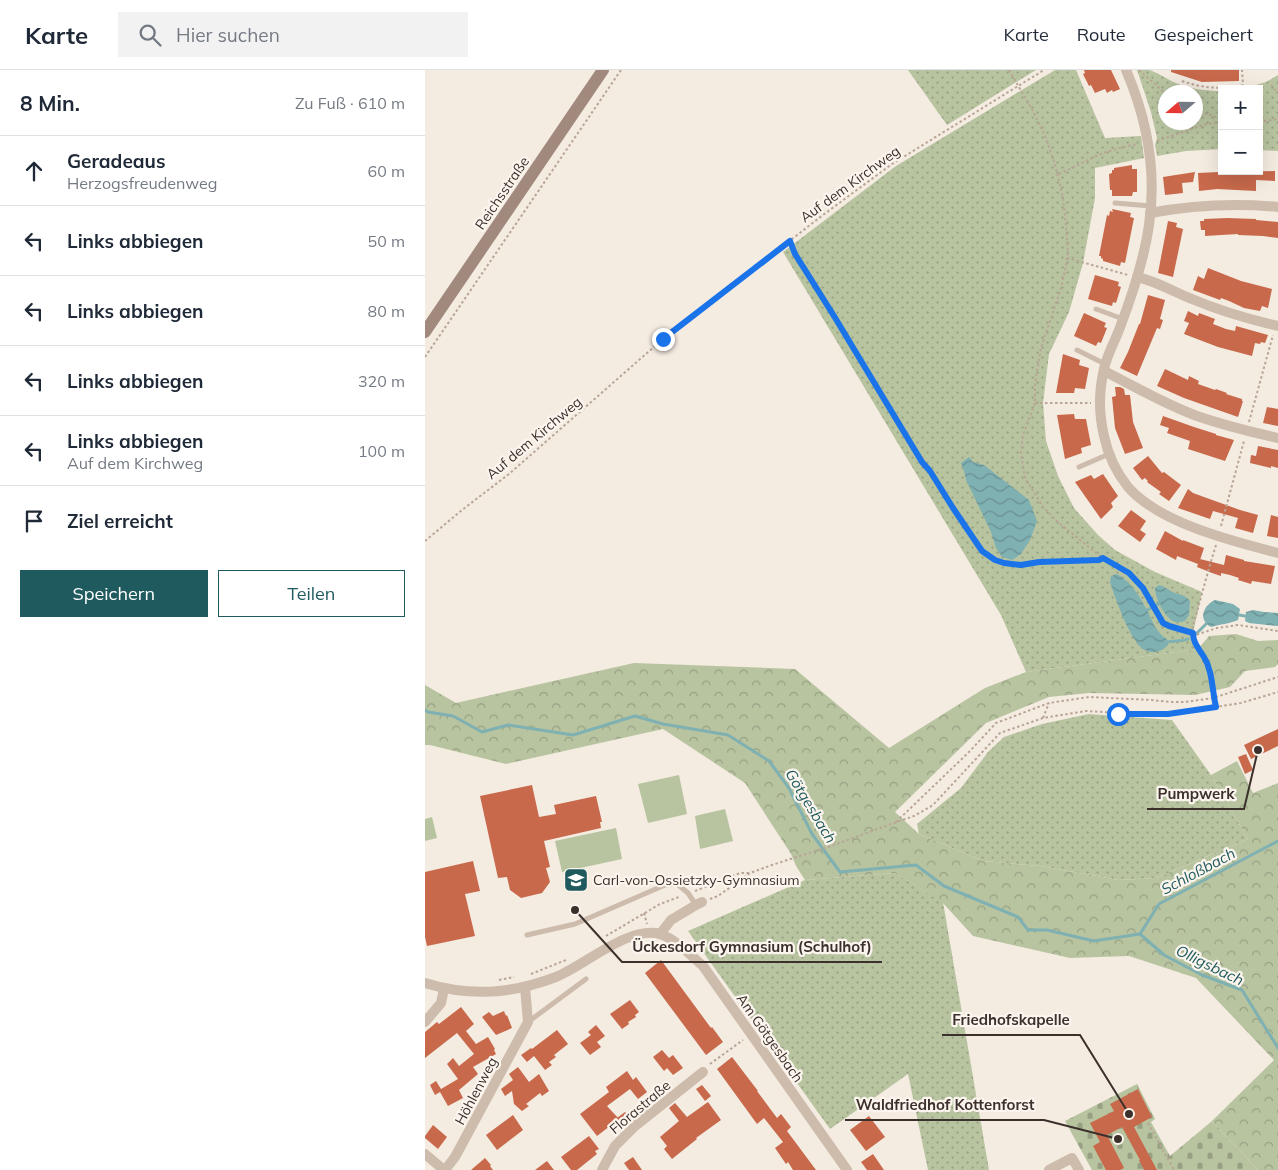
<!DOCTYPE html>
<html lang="de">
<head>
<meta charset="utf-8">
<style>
  body { margin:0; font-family:Mulish,sans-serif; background:#f2f2f3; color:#1f2937 }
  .controls { position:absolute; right:15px; top:15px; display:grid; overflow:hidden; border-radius:0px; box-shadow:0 5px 20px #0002 }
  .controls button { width:45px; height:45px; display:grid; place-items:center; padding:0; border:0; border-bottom:1px solid #e0e1e3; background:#fff; color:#1f2937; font:25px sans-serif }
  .compass { position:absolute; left:733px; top:15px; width:45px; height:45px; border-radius:50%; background:#fff; box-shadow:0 5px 20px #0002; rotate:250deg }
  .stop { position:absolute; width:15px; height:15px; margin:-11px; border:4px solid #1a73e8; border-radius:50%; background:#fff }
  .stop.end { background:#1a73e8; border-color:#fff; box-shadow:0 1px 5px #0008 }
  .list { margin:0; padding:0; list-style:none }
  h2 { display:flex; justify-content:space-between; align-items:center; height:65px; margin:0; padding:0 20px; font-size:21px }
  h2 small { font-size:16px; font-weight:400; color:#747a83 }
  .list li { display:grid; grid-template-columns:32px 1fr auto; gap:15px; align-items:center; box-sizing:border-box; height:70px; padding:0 20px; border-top:1px solid #e0e1e3 }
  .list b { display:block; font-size:19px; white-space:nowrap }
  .list p { margin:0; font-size:16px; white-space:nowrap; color:#747a83 }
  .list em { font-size:16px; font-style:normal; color:#747a83 }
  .actions { display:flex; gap:10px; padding:15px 20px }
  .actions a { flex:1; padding:11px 0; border:1px solid #1f5a5e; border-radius:0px; text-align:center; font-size:18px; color:#1f5a5e }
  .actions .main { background:#1f5a5e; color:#fff }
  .icon { flex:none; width:28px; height:28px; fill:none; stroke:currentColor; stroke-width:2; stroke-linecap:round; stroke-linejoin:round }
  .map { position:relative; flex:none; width:853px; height:1100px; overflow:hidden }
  header { display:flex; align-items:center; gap:30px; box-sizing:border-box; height:70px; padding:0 25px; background:#fff; border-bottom:1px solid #e0e1e3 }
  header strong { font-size:24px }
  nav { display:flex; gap:28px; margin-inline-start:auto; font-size:18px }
  .search { width:350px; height:45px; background:#f2f2f3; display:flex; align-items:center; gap:12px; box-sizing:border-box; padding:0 18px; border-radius:0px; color:#747a83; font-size:19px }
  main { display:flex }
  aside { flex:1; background:#fff }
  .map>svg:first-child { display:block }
</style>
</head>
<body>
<header>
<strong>Karte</strong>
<div class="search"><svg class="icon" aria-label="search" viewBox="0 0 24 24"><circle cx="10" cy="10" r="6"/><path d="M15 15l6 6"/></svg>Hier suchen</div>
<nav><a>Karte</a><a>Route</a><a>Gespeichert</a></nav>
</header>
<main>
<aside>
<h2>8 Min.<small>Zu Fuß · 610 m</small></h2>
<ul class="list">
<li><svg class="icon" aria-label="ahead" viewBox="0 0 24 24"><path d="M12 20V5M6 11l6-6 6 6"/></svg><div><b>Geradeaus</b><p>Herzogsfreudenweg</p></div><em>60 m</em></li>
<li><svg class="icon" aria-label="left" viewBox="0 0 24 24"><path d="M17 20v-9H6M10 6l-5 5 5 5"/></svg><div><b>Links abbiegen</b></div><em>50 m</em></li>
<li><svg class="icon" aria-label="left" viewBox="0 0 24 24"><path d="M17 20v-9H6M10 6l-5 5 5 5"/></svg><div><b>Links abbiegen</b></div><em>80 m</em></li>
<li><svg class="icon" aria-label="left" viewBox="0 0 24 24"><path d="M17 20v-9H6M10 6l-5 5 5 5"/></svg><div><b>Links abbiegen</b></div><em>320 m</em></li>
<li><svg class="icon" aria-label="left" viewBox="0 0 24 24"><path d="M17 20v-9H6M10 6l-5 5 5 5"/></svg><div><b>Links abbiegen</b><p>Auf dem Kirchweg</p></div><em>100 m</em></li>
<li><svg class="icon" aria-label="arrive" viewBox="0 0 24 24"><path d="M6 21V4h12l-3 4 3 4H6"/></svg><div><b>Ziel erreicht</b></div></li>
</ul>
<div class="actions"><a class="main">Speichern</a><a>Teilen</a></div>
</aside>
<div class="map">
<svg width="853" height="1100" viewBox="0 0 853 1100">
  <defs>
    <pattern id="grass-dots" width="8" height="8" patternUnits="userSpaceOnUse" patternTransform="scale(1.25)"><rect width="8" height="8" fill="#b8c4a0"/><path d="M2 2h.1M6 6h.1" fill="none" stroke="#97a083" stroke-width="1.8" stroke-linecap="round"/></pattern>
    <pattern id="forest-crowns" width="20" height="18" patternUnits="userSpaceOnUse" patternTransform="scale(1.25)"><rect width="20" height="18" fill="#b8c4a0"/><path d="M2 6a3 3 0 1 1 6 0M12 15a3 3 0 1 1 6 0" fill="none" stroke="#97a083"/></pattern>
    <pattern id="cemetery-stones" width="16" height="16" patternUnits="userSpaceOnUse" patternTransform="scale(1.25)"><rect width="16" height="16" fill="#b8c4a0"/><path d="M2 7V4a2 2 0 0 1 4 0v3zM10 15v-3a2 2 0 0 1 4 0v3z" fill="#97a083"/></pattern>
    <pattern id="water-waves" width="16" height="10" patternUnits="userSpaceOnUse" patternTransform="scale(1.25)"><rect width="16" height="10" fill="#7fb0b2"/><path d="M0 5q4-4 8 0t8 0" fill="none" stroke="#699091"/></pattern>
  </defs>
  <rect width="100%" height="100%" fill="#f4ebe1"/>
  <g fill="url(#grass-dots)" fill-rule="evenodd">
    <polygon points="483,0 611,0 522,55"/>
    <polygon points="630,0 651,0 680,68 716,66 719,88 670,98 670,128 658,193 644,242 624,284 618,333 621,371 633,406 649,438 673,465 690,480 730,502 777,522 768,563 769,570 773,579 601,602 576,545 358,182 471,96"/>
    <path d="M712 0C715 0 720 0 724 0 730 1 745 11 753 14 767 19 782 21 797 21V79L761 81 732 86 730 75 732 68 726 42ZM740 22H770V52H740Z"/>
    <polygon points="853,5 853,81 834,80 834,19 817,19 841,12"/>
    <polygon points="664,644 747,650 786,705 823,769 731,808 694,810 615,796 558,791 494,764 492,754 536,718 563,682 579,667 617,654"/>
    <polygon points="470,803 518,832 564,1100 503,1100 483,1004 405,1059 263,861 380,810"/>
  </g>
  <polygon fill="url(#forest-crowns)" points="811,564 833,571 853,570 853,594 850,597 820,601 805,617 770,625 664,623 624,627 561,653 470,742 494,764 558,791 615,796 694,810 731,808 823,769 786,705 812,691 828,723 853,713 853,1100 833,1100 787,1051 849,990 771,908 704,886 645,888 548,866 517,832 470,803 380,810 371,796 366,784 320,713 238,659 81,694 5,675 0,675 0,615 31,633 209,593 370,599 464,678 560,618 601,602 773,579 784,566"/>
  <polygon fill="url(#cemetery-stones)" points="712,1014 730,1049 726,1052 745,1086 787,1051 833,1100 667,1100 640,1051"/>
  <g fill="#b8c4a0">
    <polygon points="254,705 262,744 223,753 213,714"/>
    <polygon points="300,739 308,771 275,779 270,746"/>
    <polygon points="7,747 12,768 0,771 0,749"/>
    <polygon points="191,758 197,789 137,802 130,771"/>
  </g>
  <g fill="url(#water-waves)">
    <polygon points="544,387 548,392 559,395 604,430 612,451 605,470 596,484 587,490 577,487 571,478 566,462 541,410 539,401 536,393"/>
    <path d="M692 504C706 512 714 525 722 540 727 550 731 563 742 569L743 575C736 582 728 585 718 579 705 570 690 528 685 512L686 506Z"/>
    <path d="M734 515C741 517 743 520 750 523 756 525 760 525 765 531L764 545 760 551C756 552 752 553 748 551 739 546 730 528 730 518Z"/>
    <path d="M790 530 808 534 815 539 813 550C804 554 795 554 786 557 772 549 779 535 790 530Z"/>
    <polygon points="828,540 839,542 853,543 853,556 824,553 820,551 821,542"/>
  </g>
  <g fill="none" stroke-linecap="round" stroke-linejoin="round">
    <g stroke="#7fb0b2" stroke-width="3">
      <polyline points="722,540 734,534"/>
      <polyline points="814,545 820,546"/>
      <polyline points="771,564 781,554"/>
      <path d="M742 572C749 570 757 572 763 569"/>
      <polyline points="0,640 3,642 28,646 57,662 83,655 148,665 210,646 238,654 303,665 344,691 364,718 387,764 415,802 491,795 519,816 593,847 603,860 622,860 669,871 715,864"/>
      <polyline points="715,864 739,885 777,905 817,920 853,978"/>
      <polyline points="715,864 734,834 853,771"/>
    </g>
  </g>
  <g fill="#c8694b">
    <polygon points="659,0 686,0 695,19 688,22 687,20 682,23 680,19 670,23 666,15 664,16 658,4 660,3"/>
    <polygon points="746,0 814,0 814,11 777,12 746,2"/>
    <polygon points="707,95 707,99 712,99 712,122 708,122 707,126 687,126 687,120 685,120 684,104 687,103 687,100 689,100 689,98"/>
    <polygon points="794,101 815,104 815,102 850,101 850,111 831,110 831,121 792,119 774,121 773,103 794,102"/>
    <polygon points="770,102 768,112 757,113 758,123 740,125 738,107"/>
    <polygon points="687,139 706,143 705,147 709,148 700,193 696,192 695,196 678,191 678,189 676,188 676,186 674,186 682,145 684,146 685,141 688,142"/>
    <polygon points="802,148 831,149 831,150 853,152 853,168 838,166 813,165 813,164 780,166 780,160 776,160 775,151 779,151 779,149"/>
    <polygon points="743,151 752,153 751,157 758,159 748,207 733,203"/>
    <polygon points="783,198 816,211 847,219 843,238 837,236 835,241 819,238 804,231 796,228 795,230 768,220 773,206 779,209"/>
    <polygon points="670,205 694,212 693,216 696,217 691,233 688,232 687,236 663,229"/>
    <polygon points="723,225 740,230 735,249 738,250 735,259 732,258 712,306 695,298 703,282 714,254 715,254"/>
    <polygon points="763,241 773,246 774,243 790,249 788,254 801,259 810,261 811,256 843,265 840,273 836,272 835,274 830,273 827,286 793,277 759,264 764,253 759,251"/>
    <polygon points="659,243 681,253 679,257 682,258 676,273 673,272 671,276 649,266"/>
    <polygon points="638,284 655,290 654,295 664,298 660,319 650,318 649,323 631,323"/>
    <polygon points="740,299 763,310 764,306 774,311 773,314 790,320 791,319 802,323 801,324 817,329 817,331 818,331 813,347 759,328 732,316"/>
    <polygon points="690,317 695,317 699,319 700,325 705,325 708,352 718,378 700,384 690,358 687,327 691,326"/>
    <polygon points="842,337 853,339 853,356 838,353"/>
    <polygon points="649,344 650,349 661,349 666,375 656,378 657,383 640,389 632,345"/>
    <polygon points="738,346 769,357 791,364 791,365 809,370 800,391 763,379 765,371 742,363 744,358 735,355"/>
    <polygon points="833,376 853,380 853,398 846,396 846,398 825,393 826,385 831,386"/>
    <polygon points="723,386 737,403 739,402 756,415 744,431 734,424 736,422 722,412 723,411 720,408 717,410 708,398"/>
    <polygon points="678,404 693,426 686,433 688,437 676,449 650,412 666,405 669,409"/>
    <polygon points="763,419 768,423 815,440 833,445 828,463 810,458 813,448 788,441 785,449 753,438"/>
    <polygon points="706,440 721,451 715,460 721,464 715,472 693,456"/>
    <polygon points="846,445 853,447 853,468 842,466"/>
    <polygon points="740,461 758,471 758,470 779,478 774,493 775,489 799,495 801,485 819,490 819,491 850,496 846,514 827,511 826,514 813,510 814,508 805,505 796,503 796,506 787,503 772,497 773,494 752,486 751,490 731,479"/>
    <polygon points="853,659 853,676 826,689 819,675"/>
    <polygon points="821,684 828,700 820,704 813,687"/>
    <polygon points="107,715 114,747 131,744 129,735 171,726 177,752 175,752 176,758 119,771 125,797 121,798 125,812 117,823 96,828 85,820 82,807 73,808 55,726"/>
    <polygon points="48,791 55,821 40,824 50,866 2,876 0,867 0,802"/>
    <polygon points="236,890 286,958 287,957 298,972 281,985 220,903"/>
    <polygon points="205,930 214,942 210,945 211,947 203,952 204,954 197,959 185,944"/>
    <polygon points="36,937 49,954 41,961 51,974 63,967 70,979 69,980 71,984 48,997 53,1004 34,1020 38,1028 23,1036 15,1022 10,1025 5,1015 11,1011 16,1019 33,1009 22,994 28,988 34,996 49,984 32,963 0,988 0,962 12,952 14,954"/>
    <polygon points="79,941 81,946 82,945 87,958 71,965 57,947 64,942 68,946"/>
    <polygon points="171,955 180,966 172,972 176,977 165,985 155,973 166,965 163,962"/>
    <polygon points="132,960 143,974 129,985 131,987 124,992 127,995 120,1000 109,986 102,992 96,985 106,978 107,979"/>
    <polygon points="237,980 244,988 248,985 258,998 248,1005 242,998 239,1001 228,987"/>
    <polygon points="307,987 333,1021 332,1021 352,1048 356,1044 366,1057 362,1061 391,1100 368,1100 363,1092 361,1094 350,1078 358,1072 339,1048 332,1054 292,999"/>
    <polygon points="93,997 104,1012 114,1004 124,1021 117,1026 115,1023 101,1034 104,1036 97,1041 89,1034 87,1021 80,1026 76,1019 88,1010 84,1004"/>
    <polygon points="202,1001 208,1010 211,1007 222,1022 213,1029 205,1019 182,1036 194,1049 172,1066 155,1044 184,1022 181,1017"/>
    <polygon points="277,1015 286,1026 280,1031 271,1019"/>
    <polygon points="713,1019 727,1047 709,1057 732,1100 719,1100 714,1090 715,1090 697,1057 682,1065 699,1098 695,1100 681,1100 668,1076 675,1072 665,1053 689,1041 685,1034"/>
    <polygon points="283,1032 296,1050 271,1068 272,1069 247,1089 239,1079 242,1076 235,1067 254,1051 244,1038 250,1033 262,1047"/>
    <polygon points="200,1042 206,1050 198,1056 192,1048"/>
    <polygon points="88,1045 98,1060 72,1080 61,1065"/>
    <polygon points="444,1046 460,1067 441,1081 425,1060"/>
    <polygon points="8,1055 22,1067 13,1079 0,1068 0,1066"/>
    <polygon points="164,1066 174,1079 170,1081 172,1084 152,1100 146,1100 136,1087"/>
    <polygon points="448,1084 459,1100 442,1100 436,1092"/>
    <polygon points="208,1087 217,1100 204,1100 199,1093"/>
    <polygon points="60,1088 66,1095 65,1096 68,1100 46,1100"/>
    <polygon points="122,1091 129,1100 110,1100"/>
  </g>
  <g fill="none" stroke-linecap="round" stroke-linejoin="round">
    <g stroke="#b9a596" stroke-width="2" stroke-dasharray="2.5 2.5" stroke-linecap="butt">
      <polyline points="584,0 608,41 620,66 629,91 637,123 640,145 643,181 641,196 636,218 616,278 610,313 610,333 598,365 596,384 600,408 618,437 634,453 675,486 704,503 718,518 738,553 744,556 768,563"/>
      <polyline points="714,0 740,23"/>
      <path d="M757 11C777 18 797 20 818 15L817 0"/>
      <polyline points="846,15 853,23"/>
      <polyline points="834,36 836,39 834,44"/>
      <polyline points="770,40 797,49"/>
      <polyline points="834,52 853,49"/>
      <polyline points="732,71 778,55 797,51"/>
      <polyline points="634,104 678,83 698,77 713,74"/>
      <polyline points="365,171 370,184 409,246 497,391 505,401 528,438 557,481 570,490 579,493 596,495 615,492 674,490 678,488"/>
      <polyline points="642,188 703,205"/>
      <polyline points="0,287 196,0"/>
      <polyline points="610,333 666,333"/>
      <polyline points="824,352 848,265"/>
      <polyline points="796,456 819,371"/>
      <polyline points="0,471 37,440 84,404 238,269 398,145 467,94 619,0"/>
      <path d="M791 475C784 497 778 520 772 542 770 549 767 557 767 565 768 574 775 581 780 588 788 603 787 621 791 637"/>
      <polyline points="767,566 792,558 813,555 853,561"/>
      <polyline points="618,648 624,633"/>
      <polyline points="471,752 544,682 571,653 624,633 664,627 727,630 745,632 760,632 788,628 853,607"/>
      <polyline points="270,821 315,803 325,803"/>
      <polyline points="285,829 293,826 325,803 347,795 406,776 469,753 489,746 508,735 575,663 618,648 661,641 693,643 743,644 816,633 853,622"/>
      <polyline points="219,843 222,854"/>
      <polyline points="181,866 235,834 254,827"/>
      <polyline points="106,904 141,890"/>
      <polyline points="74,910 89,907"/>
      <polyline points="285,994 318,970"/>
      <polyline points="723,1053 749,1100"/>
    </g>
    <g stroke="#cdbbac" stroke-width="5">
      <polyline points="690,133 726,136"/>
      <polyline points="671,239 698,249"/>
      <polyline points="652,280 680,294"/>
      <polyline points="654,397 684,384"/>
      <polyline points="102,865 150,854 240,815 252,814 263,823 271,835"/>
      <polyline points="103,952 161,909"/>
    </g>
    <g stroke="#cdbbac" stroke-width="10">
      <path d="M701 0C722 49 732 101 724 155 719 191 707 226 694 260 689 273 682 285 679 299 674 320 674 345 679 366 683 385 691 402 703 417 734 453 807 471 853 483"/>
      <path d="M725 143C768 135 810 133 853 137"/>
      <path d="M712 207C731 211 749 222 767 229 795 241 823 249 853 256"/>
      <path d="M679 301C709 316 739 334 772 346 798 355 826 362 853 368"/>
      <polyline points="235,864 246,850 271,835 277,832"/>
      <path d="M0 913C46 927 86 924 131 907 159 896 204 855 235 864 252 870 265 885 278 896L422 1100"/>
      <polyline points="0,952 16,933 19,919"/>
      <polyline points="0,1084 19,1100"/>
      <polyline points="20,1100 30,1087 103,952 100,917"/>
      <polyline points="177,1100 190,1076 210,1056 278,1002"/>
      <polyline points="624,1100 647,1088 654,1100"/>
    </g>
    <polyline stroke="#a18a7d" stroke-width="12" points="0,262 178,0"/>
  </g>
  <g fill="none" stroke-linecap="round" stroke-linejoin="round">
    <path stroke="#1a73e8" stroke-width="6" d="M238 269 365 171 370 184 409 246 497 392 505 401 528 438 557 481 570 490 579 493 596 495 614 492 674 490 678 488 704 503 718 518 738 553 744 556 768 563C768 573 774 579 779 587 788 602 787 621 791 637L743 644H693"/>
  </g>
  <defs>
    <symbol id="school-square" viewBox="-11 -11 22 22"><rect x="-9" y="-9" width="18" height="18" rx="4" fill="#1f5a5e" stroke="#fbf5ee"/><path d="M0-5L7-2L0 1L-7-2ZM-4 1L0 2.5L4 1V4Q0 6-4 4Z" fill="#fff"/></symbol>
  </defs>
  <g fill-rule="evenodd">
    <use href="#school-square" x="137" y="796" width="28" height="28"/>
  </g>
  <g text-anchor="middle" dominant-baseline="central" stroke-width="4.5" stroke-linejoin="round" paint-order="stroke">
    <g font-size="14" fill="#3b302b" stroke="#fbf5ee">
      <text transform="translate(425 114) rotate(-36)">Auf dem Kirchweg</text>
      <text transform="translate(77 123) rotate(-56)">Reichsstraße</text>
      <text transform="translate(109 368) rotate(-40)">Auf dem Kirchweg</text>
      <text transform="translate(345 968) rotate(55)">Am Götgesbach</text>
      <text transform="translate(51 1021) rotate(-62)">Höhlenweg</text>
      <text transform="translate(215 1037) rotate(-40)">Florastraße</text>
    </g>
    <g font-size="14" fill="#3b302b" stroke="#fbf5ee" text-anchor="start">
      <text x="168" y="810">Carl-von-Ossietzky-Gymnasium</text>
    </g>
    <g font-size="15" font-style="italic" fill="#1f5a5e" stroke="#fbf5ee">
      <text transform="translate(386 736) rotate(59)">Götgesbach</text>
      <text transform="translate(773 801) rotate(-28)">Schloßbach</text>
      <text transform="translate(785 895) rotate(26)">Olligsbach</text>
    </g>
  </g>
  <path fill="none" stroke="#3b302b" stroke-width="2" d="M833 680L819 739H722M150 840L197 892H457M704 1044L655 965H517M693 1069L619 1050H420"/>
  <g fill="#3b302b" stroke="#fbf5ee" stroke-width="2">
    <circle cx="833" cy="680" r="5"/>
    <circle cx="150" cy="840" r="5"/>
    <circle cx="704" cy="1044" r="5"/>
    <circle cx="693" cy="1069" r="5"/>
  </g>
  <g font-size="15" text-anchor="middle" font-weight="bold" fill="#3b302b" stroke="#fbf5ee" stroke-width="4.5" stroke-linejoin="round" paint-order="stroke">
    <text x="771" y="729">Pumpwerk</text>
    <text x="327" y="882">Ückesdorf Gymnasium (Schulhof)</text>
    <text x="586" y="955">Friedhofskapelle</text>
    <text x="520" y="1040">Waldfriedhof Kottenforst</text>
  </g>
</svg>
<div class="controls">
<button>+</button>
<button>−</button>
</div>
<svg class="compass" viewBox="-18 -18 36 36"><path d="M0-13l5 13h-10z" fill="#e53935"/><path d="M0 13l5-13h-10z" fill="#747a83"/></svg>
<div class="stop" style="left:693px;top:644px"></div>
<div class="stop end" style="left:238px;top:269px"></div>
</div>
</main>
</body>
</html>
